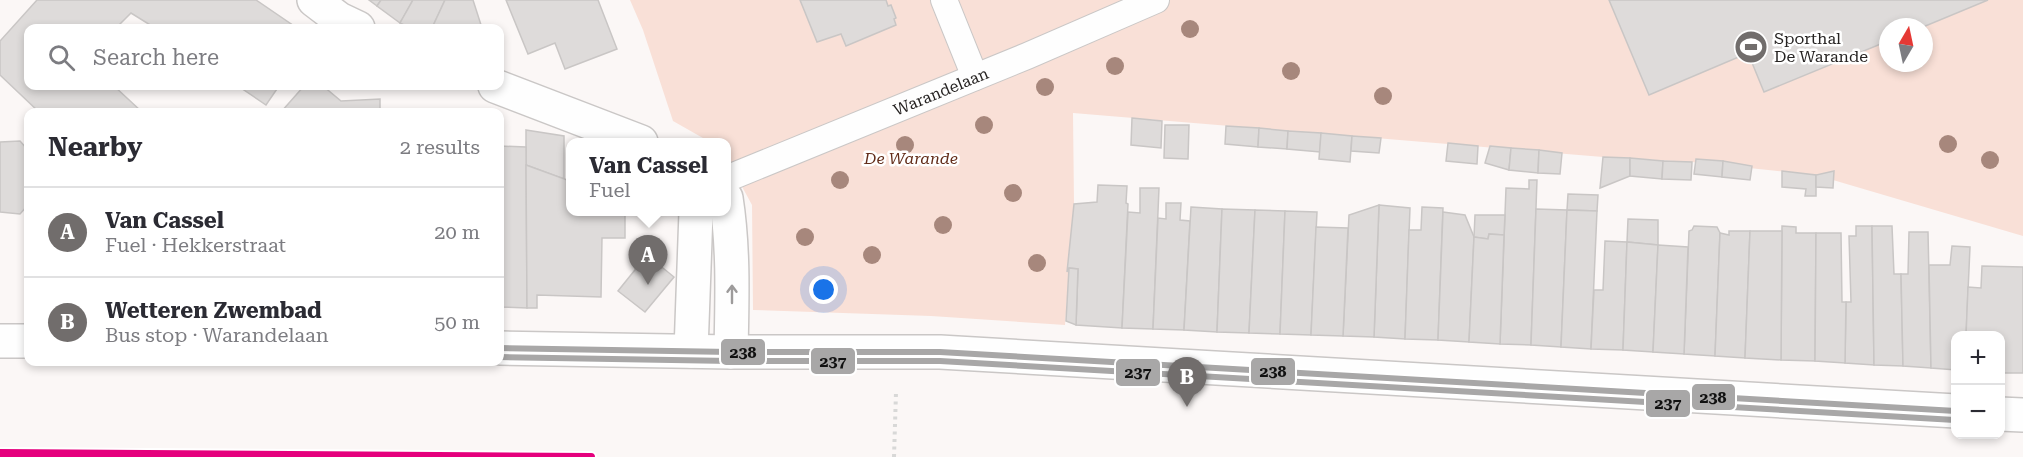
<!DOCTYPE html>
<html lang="en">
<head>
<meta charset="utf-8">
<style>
  body { margin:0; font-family:"Roboto Serif",serif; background:#f2f2f3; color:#2b2b33 }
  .controls { position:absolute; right:18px; bottom:18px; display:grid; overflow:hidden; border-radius:12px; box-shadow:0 3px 9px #0003 }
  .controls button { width:54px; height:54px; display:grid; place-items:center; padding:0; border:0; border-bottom:2px solid #e1e1e2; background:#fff; color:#2b2b33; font:30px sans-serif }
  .compass { position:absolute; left:1879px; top:18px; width:54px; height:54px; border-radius:50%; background:#fff; box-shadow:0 3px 9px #0003; rotate:9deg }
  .you { position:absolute; left:824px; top:290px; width:21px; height:21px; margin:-15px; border:4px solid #fff; border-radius:50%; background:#1a73e8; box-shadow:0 0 0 9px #1a73e833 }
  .badge { display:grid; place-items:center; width:39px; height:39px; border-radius:50%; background:#716d6c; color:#fff; font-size:20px; font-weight:700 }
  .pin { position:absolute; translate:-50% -50px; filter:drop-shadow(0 2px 3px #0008) }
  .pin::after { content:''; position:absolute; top:32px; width:21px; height:18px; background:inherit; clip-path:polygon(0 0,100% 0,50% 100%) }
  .popup { position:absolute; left:566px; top:138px; width:165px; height:78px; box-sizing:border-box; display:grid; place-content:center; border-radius:12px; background:#fff; filter:drop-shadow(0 2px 4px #0005); font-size:20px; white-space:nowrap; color:#7c7c81 }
  .popup b { font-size:22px; color:#2b2b33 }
  .popup::after { content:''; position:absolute; left:50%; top:100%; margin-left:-12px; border:12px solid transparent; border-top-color:#fff }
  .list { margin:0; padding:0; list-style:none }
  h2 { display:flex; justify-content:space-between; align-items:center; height:78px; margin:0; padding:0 24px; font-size:26px }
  h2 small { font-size:20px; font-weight:400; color:#7c7c81 }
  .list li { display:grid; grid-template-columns:39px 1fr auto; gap:18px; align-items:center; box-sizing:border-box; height:90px; padding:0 24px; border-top:2px solid #e1e1e2 }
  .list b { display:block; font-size:22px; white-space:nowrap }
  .list p { margin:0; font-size:20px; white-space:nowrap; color:#7c7c81 }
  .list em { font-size:20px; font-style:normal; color:#7c7c81 }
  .icon { flex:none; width:33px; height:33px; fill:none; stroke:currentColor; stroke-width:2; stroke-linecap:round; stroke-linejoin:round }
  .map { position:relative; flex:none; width:2023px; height:457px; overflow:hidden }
  .search { position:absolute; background:#fff; box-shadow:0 3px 9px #0003; left:24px; top:24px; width:480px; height:66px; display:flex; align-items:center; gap:15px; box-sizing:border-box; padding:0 21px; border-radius:12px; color:#7c7c81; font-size:22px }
  .panel { position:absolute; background:#fff; box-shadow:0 3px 9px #0003; left:24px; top:108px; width:480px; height:258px; border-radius:12px }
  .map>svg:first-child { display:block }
</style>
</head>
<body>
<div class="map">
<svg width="2023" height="457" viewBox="0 0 2023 457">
  <rect width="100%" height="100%" fill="#fbf7f6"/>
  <path fill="#f9e0d7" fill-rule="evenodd" d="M630 0H2023V236L1816 175 1692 162 1603 157 1073 113 1074 204 1065 325 931 316 753 310 752 205 726 157V142H710L673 121 643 30ZM1888 27H1924V63H1888Z"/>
  <g fill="#dedbda" stroke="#c9c6c5" stroke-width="1.5">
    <polygon points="37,0 256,0 297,28 155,28 131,13 116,28 28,28 28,86 114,86 142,112 39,112 0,75 0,41"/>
    <polygon points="369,0 381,0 377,6"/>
    <polygon points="381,0 413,0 400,23 377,6"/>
    <polygon points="413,0 445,0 432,28 410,28 400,23"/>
    <polygon points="445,0 473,0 482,28 432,28"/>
    <polygon points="506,0 598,0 617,49 565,69 555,43 528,54"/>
    <polygon points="800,0 886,0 888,6 891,5 896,18 894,19 896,25 846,46 841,34 817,42"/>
    <polygon points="1609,0 1988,0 1923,27 1888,27 1888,41 1764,92 1748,53 1649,95"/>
    <polygon points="238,86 279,86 266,105"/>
    <polygon points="304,86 323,86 341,101 380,99 380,112 281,112"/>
    <polygon points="1132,118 1162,121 1161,148 1131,145"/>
    <polygon points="1165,125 1189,125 1188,159 1164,158"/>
    <polygon points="1226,126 1259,128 1258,147 1225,144"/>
    <polygon points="1259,128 1288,131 1287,149 1258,147"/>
    <polygon points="526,130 564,136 564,179 526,165"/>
    <polygon points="1288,131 1321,133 1320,152 1287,149"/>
    <polygon points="1321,133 1352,136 1350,162 1319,159"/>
    <polygon points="1352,136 1381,138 1379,153 1351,151"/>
    <polygon points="20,141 28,150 28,205 20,214 0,212 0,142"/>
    <polygon points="1448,143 1478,146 1477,164 1446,161"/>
    <polygon points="500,146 526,147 527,308 500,307"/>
    <polygon points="1490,146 1511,148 1509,170 1485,163"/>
    <polygon points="1511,148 1539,150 1538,173 1509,170"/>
    <polygon points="1539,150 1562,153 1560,174 1538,173"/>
    <polygon points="1603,157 1630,158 1630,176 1600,188"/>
    <polygon points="1630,158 1663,161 1662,179 1630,176"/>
    <polygon points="1696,159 1723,161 1722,177 1694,174"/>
    <polygon points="1663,161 1692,162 1691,180 1662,179"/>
    <polygon points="1723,161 1752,166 1750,180 1722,177"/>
    <polygon points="526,165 570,181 570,212 625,212 625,238 602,238 601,297 537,295 537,308 527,308"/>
    <polygon points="1782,171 1816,175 1816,196 1805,196 1806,189 1782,187"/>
    <polygon points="1834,171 1833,188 1816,187 1816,175"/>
    <polygon points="1529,180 1537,180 1531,345 1500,344 1506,188 1529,189"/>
    <polygon points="1098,185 1127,186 1126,203 1128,204 1122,328 1076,325 1078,269 1069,268 1067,272 1074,204 1097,202"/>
    <polygon points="1140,188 1159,188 1153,329 1122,328 1128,212 1140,213"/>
    <polygon points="1568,194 1598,195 1597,211 1567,210"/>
    <polygon points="1166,203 1181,203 1180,220 1190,221 1184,330 1153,329 1158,218 1166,219"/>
    <polygon points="1379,205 1410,208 1405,339 1374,337"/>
    <polygon points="1379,205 1374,337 1343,336 1349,215"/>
    <polygon points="1191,207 1222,209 1217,332 1184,330"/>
    <polygon points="1422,207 1443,208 1438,340 1405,339 1409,230 1421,230"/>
    <polygon points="1222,209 1255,210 1249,333 1217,332"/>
    <polygon points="1536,209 1567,210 1561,347 1531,345"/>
    <polygon points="1255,210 1285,211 1280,334 1249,333"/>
    <polygon points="1567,210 1597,211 1591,349 1561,347"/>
    <polygon points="1285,211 1317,212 1311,335 1280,334"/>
    <polygon points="1443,212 1465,215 1474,237 1469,342 1438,340"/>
    <polygon points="1475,215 1505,215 1504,235 1489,234 1488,239 1474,237"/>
    <polygon points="1628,219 1658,220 1658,245 1627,242"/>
    <polygon points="1694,226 1717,227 1720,233 1715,356 1684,354 1689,231 1692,230"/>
    <polygon points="1782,226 1796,227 1796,233 1816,233 1815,361 1781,360"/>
    <polygon points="1856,226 1872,226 1874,365 1845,363 1846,302 1851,302 1849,236 1856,236"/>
    <polygon points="1872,226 1892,226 1894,274 1901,274 1903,366 1874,365"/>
    <polygon points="1316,227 1348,228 1343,336 1311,335"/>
    <polygon points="1729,231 1750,231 1745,358 1715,356 1720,233 1729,235"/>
    <polygon points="1750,231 1782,231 1781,360 1745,358"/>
    <polygon points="1909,232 1928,232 1931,368 1903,366 1901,274 1908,274"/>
    <polygon points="1816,233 1841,233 1842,302 1846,302 1845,363 1815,361"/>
    <polygon points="1489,234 1504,235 1500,344 1469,342 1474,237 1488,239"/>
    <polygon points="1605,241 1627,242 1623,350 1591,349 1594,290 1603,290"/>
    <polygon points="1627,242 1658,245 1653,352 1623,350"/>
    <polygon points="1658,245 1688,247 1684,354 1653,352"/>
    <polygon points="1952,246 1970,247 1966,336 1956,336 1956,370 1931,368 1929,265 1950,265"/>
    <polygon points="647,255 674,277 645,312 618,291"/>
    <polygon points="1982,266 2023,267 2023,373 2000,373 2000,336 1966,336 1968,287 1981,288"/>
    <polygon points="1069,268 1078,269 1076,325 1066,321"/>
  </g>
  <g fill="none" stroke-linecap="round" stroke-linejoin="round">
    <defs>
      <g id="service">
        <polyline points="944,0 975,77"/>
        <path id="s1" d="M726 179 1027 56 1156 0"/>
      </g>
      <g id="minor">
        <polyline points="314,0 339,19 358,28"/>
        <polyline points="495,86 641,142"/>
        <path d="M726 198C734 249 732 301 731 352"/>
        <polyline points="691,351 696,212"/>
      </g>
      <g id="secondary">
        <polyline points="0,341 28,341"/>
        <polyline points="500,348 731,352 940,352 1956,411"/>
        <polyline points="2000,414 2023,415"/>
      </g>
    </defs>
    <use href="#service" stroke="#cac7c6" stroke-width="28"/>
    <use href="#minor" stroke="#cac7c6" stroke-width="36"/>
    <use href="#secondary" stroke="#cac7c6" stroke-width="36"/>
    <polyline stroke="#d8d8d7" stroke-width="4" stroke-dasharray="3 4.5" stroke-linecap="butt" points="894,457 896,392"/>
    <use href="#service" stroke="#fefefe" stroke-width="26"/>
    <use href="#minor" stroke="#fefefe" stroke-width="33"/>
    <use href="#secondary" stroke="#fefefe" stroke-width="33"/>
    <defs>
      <polyline id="bus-1" points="500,348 731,352 940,352 1956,411"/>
      <polyline id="bus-2" points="500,357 731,361 940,361 1955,420"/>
    </defs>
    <use href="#bus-1" stroke="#fff" stroke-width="10"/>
    <use href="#bus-2" stroke="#fff" stroke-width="10"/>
    <use href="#bus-1" stroke="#a8a7a7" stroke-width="6"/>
    <use href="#bus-2" stroke="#a8a7a7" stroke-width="6"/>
    <defs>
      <polyline id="rail-1" points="0,453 591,457"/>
    </defs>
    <use href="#rail-1" stroke="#fff" stroke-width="12"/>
    <use href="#rail-1" stroke="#e5007d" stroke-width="8"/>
  </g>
  <g fill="#a7877c">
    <circle cx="1190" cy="29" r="9"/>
    <circle cx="1115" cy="66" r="9"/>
    <circle cx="1291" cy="71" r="9"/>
    <circle cx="1045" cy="87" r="9"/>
    <circle cx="1383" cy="96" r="9"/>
    <circle cx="984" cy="125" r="9"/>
    <circle cx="1948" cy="144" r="9"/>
    <circle cx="905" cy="145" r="9"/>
    <circle cx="1990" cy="160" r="9"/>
    <circle cx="840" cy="180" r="9"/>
    <circle cx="1013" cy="193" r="9"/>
    <circle cx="943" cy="225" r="9"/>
    <circle cx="805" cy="237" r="9"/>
    <circle cx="872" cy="255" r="9"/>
    <circle cx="1037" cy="263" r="9"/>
  </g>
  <defs><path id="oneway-shaft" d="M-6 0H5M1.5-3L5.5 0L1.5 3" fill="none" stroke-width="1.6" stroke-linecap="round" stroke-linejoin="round" transform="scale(1.5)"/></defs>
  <use stroke="#9d9b9b" href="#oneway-shaft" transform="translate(732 294) rotate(-90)"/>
  <defs>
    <symbol id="stadium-disc" viewBox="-11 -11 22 22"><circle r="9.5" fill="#716d6c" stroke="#fff"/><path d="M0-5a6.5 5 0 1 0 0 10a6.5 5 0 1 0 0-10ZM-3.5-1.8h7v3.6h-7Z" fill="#fff"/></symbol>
  </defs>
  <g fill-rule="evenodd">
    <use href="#stadium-disc" x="1732" y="28" width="38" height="38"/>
  </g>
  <g text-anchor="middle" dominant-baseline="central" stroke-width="5" stroke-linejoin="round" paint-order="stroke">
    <g font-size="16" fill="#262322" stroke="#fff" text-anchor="start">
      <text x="1774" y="38">Sporthal<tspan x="1774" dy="18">De Warande</tspan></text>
    </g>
    <g font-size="16" fill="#262322" stroke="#fff">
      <text stroke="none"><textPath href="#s1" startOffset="232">Warandelaan</textPath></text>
    </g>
    <g font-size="16" font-style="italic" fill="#622c19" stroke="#fff">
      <text x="911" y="158">De Warande</text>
    </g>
  </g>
  <g stroke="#fff" stroke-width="2">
    <rect x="720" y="338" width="46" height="28" rx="6" fill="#a8a7a7"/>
    <rect x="810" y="347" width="46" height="28" rx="6" fill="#a8a7a7"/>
    <rect x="1250" y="357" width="46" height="29" rx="6" fill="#a8a7a7"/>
    <rect x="1115" y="358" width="46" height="29" rx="6" fill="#a8a7a7"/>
    <rect x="1691" y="383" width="45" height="28" rx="6" fill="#a8a7a7"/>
    <rect x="1645" y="389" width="46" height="29" rx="6" fill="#a8a7a7"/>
  </g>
  <g font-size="16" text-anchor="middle" font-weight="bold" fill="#111">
    <text x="743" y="358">238</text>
    <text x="833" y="367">237</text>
    <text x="1273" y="377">238</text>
    <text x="1138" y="378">237</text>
    <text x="1713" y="403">238</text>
    <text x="1668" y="409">237</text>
  </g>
</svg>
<div class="controls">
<button>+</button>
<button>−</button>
</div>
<svg class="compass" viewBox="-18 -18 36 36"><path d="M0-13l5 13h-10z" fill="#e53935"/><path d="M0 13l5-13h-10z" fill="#7c7c81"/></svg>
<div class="you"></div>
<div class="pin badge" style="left:648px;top:285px">A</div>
<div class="popup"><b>Van Cassel</b>Fuel</div>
<div class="pin badge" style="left:1187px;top:407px">B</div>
<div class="search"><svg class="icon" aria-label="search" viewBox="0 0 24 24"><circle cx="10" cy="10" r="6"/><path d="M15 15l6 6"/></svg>Search here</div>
<section class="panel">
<h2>Nearby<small>2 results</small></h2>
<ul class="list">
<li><span class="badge">A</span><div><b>Van Cassel</b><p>Fuel · Hekkerstraat</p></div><em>20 m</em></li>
<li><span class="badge">B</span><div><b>Wetteren Zwembad</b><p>Bus stop · Warandelaan</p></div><em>50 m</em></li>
</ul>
</section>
</div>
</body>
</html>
